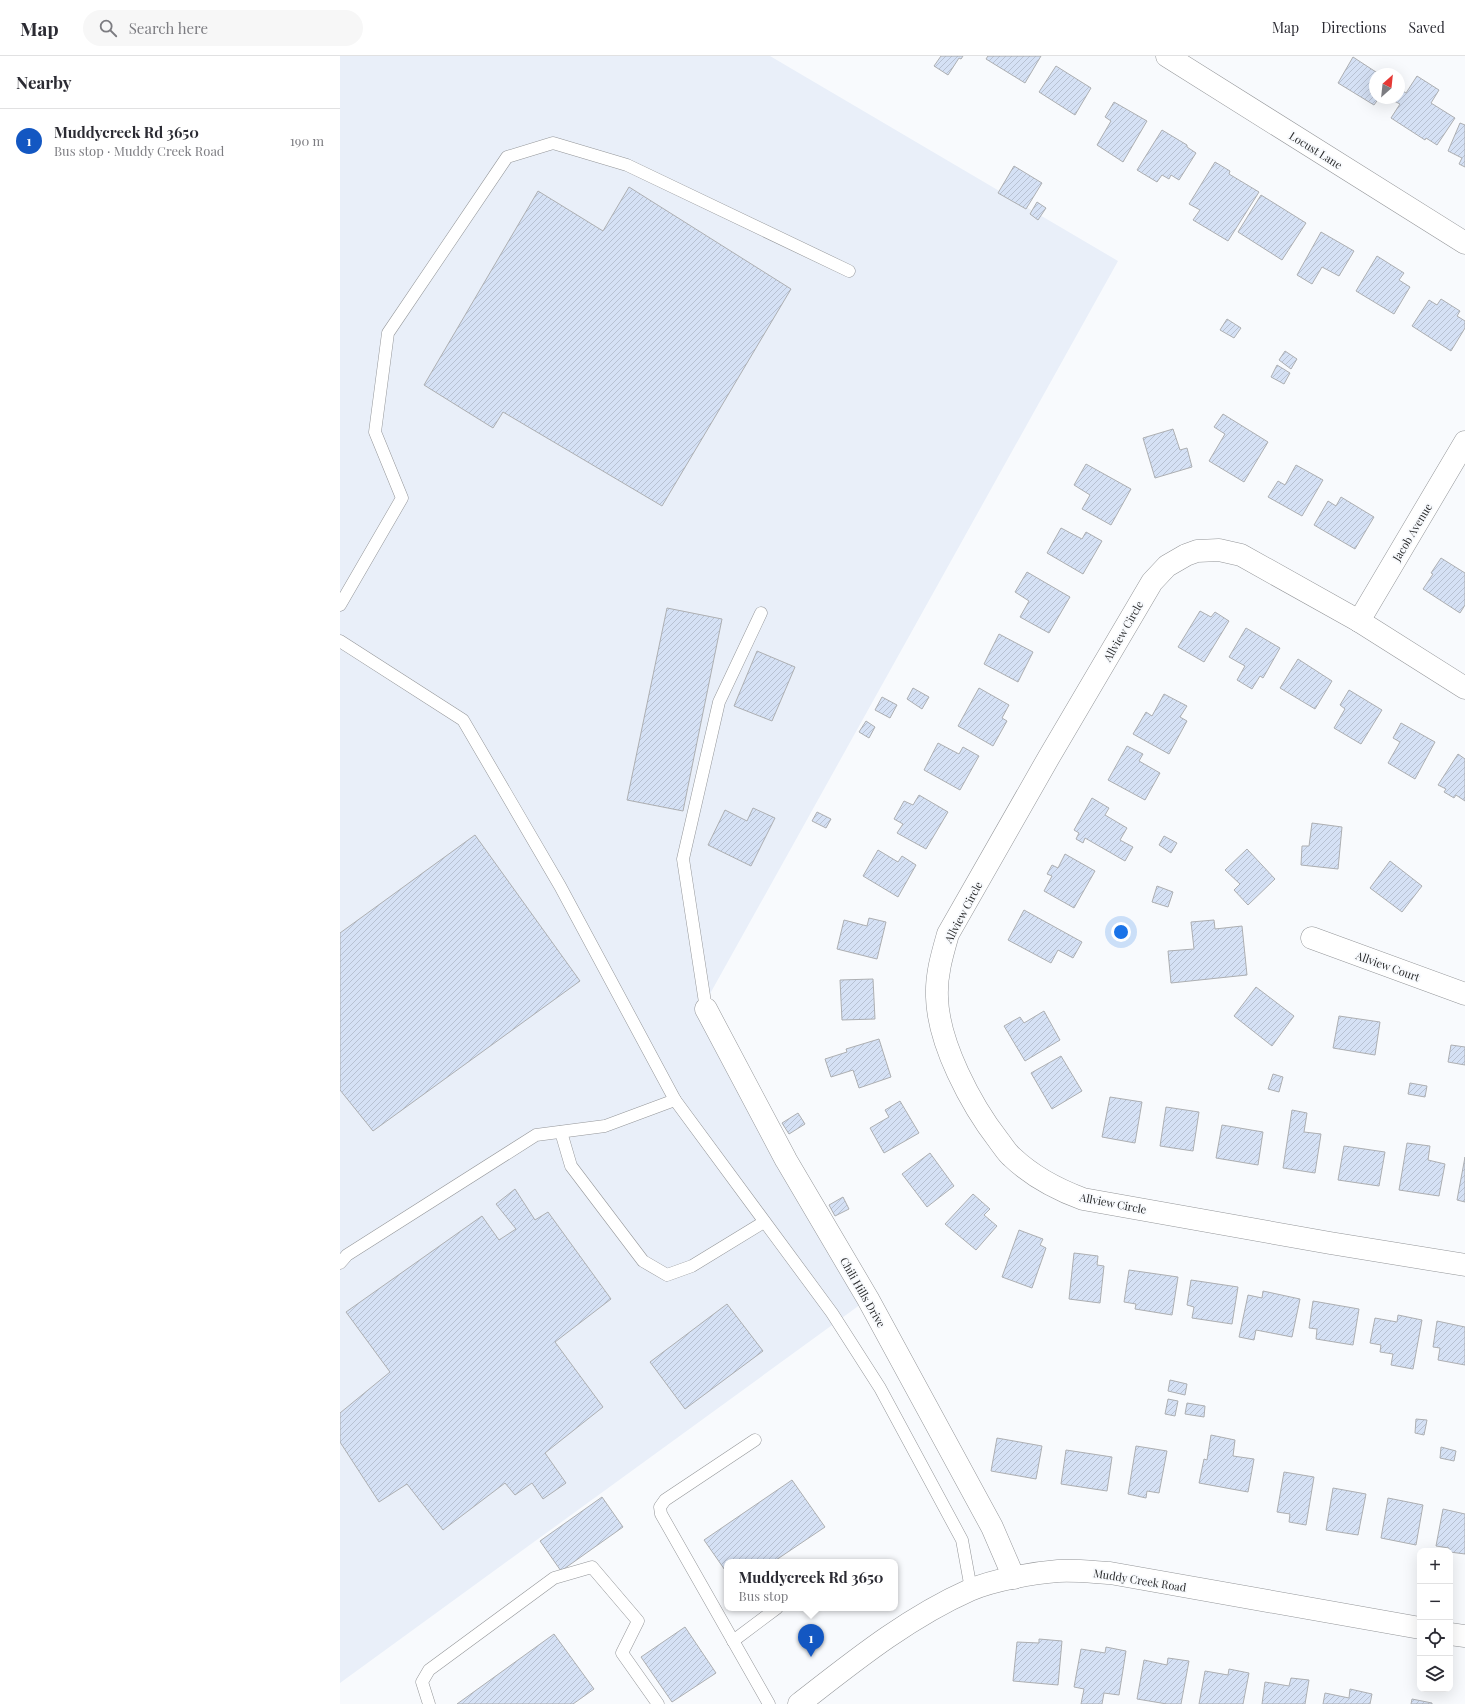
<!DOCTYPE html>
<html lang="en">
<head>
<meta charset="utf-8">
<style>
  body { margin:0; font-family:"Playfair Display",serif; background:#f7f7f7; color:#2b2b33 }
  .controls { position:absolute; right:12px; bottom:12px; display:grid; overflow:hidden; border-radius:8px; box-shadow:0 4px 16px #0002 }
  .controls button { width:36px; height:36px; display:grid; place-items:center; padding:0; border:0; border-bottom:1px solid #e1e1e2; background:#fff; color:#2b2b33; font:20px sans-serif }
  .compass { position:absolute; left:1029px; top:12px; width:36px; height:36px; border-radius:50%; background:#fff; box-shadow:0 4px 16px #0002; rotate:27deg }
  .you { position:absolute; left:781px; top:876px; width:14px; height:14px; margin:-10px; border:3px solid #fff; border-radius:50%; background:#1a73e8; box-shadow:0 0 0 6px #1a73e833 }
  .badge { display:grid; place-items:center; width:26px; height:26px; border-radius:50%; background:#1357c2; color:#fff; font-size:13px; font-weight:700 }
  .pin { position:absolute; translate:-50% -33px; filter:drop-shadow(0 1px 2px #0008) }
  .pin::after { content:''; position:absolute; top:21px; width:14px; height:12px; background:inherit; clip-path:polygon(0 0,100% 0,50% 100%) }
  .popup { position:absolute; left:384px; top:1503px; width:174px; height:52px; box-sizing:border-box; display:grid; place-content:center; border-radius:8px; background:#fff; filter:drop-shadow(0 1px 3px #0005); font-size:13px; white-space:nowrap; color:#7c7c81 }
  .popup b { font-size:15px; color:#2b2b33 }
  .popup::after { content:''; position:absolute; left:50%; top:100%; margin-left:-8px; border:8px solid transparent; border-top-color:#fff }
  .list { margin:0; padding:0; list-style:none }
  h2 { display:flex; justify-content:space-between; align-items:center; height:52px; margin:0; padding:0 16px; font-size:17px }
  h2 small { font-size:13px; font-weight:400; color:#7c7c81 }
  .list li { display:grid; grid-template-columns:26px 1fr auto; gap:12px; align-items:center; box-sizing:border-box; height:64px; padding:0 16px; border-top:1px solid #e1e1e2 }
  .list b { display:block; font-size:15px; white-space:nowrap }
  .list p { margin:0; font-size:13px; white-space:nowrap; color:#7c7c81 }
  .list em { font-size:13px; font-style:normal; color:#7c7c81 }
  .icon { flex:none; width:22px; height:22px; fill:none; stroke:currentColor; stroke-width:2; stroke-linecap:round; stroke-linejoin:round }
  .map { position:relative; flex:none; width:1125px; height:1648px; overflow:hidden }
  header { display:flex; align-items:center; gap:24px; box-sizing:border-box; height:56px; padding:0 20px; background:#fff; border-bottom:1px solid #e1e1e2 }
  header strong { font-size:19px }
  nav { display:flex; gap:22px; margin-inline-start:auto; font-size:14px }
  .search { width:280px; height:36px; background:#f7f7f7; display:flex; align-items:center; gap:10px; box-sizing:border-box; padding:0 14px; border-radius:22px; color:#7c7c81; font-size:15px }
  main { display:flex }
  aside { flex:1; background:#fff }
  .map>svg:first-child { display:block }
</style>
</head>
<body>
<header>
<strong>Map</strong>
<div class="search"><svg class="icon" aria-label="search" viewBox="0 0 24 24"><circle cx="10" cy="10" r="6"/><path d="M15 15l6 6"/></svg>Search here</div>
<nav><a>Map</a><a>Directions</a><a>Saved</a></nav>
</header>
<main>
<aside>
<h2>Nearby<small></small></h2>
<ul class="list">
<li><span class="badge">1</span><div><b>Muddycreek Rd 3650</b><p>Bus stop · Muddy Creek Road</p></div><em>190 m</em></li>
</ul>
</aside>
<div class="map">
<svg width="1125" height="1648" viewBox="0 0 1125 1648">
  <defs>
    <pattern id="building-hatch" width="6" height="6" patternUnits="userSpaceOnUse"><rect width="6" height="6" fill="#d5e1f5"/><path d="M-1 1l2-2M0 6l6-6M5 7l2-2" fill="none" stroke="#b7c1d2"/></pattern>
  </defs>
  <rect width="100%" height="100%" fill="#f8fafd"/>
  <polygon fill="#e9eff9" points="0,0 430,0 778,205 371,936 366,953 528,1243 0,1627"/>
  <g fill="url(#building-hatch)" stroke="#adafb2">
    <polygon points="601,0 623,0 621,3 619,2 608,19 594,10"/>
    <polygon points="648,0 701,0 685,27 646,3"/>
    <polygon points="1013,1 1039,18 1035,18 1035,42 1039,42 1034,49 998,27"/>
    <polygon points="716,10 751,32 735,59 699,36"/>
    <polygon points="1077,20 1099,34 1091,47 1115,62 1097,89 1086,82 1085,84 1051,62 1060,48 1054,45 1056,42 1059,42 1059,37 1061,34 1066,37"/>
    <polygon points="774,46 807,65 783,106 757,89 771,65 765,61"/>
    <polygon points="1120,67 1125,69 1125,111 1119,108 1122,102 1108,95"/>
    <polygon points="822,74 847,89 847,91 856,97 839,124 831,119 829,123 822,119 817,126 797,114"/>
    <polygon points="875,106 890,115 889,118 919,136 888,185 853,164 860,154 849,148"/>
    <polygon points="674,110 702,127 686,153 658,137"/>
    <polygon points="289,131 451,233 322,450 163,356 153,372 84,329 198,135 263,175"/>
    <polygon points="921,139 966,167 942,204 898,176"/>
    <polygon points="697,146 706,152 698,164 690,158"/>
    <polygon points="981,176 1014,195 999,220 982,211 972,228 957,219"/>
    <polygon points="1037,200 1064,217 1059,224 1070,231 1054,258 1016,235"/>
    <polygon points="1101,243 1120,255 1117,260 1125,265 1125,272 1111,295 1072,270 1089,244 1097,249"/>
    <polygon points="887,263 901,272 894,282 880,274"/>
    <polygon points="945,295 957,303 951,313 939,304"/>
    <polygon points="937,309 950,317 944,328 931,321"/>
    <polygon points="883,358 928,386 904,426 869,405 885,378 874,371"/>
    <polygon points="833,373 840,394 847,392 852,411 815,422 803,382"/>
    <polygon points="746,408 791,433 771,469 742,453 750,439 734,429"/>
    <polygon points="956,409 983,424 962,460 928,441 938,425 945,429"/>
    <polygon points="1001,441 1034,461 1015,493 974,469 988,445 996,450"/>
    <polygon points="721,472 742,483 746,476 762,485 743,518 707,497"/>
    <polygon points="1101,502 1125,517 1125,549 1120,557 1083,533 1093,518 1091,517"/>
    <polygon points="687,516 730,541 709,577 680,561 689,545 675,536"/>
    <polygon points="327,552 382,563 343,755 287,744"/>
    <polygon points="860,555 871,561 875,556 889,565 864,606 838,591"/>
    <polygon points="906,572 940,592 923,622 920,620 912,633 897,624 905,610 889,601"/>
    <polygon points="659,578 693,596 678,626 644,608"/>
    <polygon points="417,595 455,611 432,665 394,650"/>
    <polygon points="958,603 992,625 975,653 940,632"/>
    <polygon points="573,632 589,641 582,653 567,643"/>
    <polygon points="639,632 669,649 662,662 667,665 653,690 618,670"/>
    <polygon points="1009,634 1042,654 1021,688 994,672 1005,653 1000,649"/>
    <polygon points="824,638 847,650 840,661 847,665 829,698 793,678 806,656 812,660"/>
    <polygon points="542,641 557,649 550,662 535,654"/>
    <polygon points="526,665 535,671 529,682 519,676"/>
    <polygon points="1061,667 1095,686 1075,723 1048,707 1060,686 1053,682"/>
    <polygon points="598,687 619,698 623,691 639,700 620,734 584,714"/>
    <polygon points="787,690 803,698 799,705 820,717 805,744 768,724"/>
    <polygon points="1118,698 1125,703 1125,745 1116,739 1114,742 1104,736 1106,733 1098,729"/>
    <polygon points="579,739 608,756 586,793 557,777 563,768 554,763 564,745 573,749"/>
    <polygon points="752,742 769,752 765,759 787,772 780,784 793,791 785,805 745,782 743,787 736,783 739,777 734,774"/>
    <polygon points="413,752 435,762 411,810 368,789 385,754 407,765"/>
    <polygon points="477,756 491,763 486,772 472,765"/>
    <polygon points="972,767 1002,771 998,813 961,809 962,790 969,790"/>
    <polygon points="135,779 240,925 33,1075 0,1034 0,877"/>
    <polygon points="824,780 837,787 831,797 819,789"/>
    <polygon points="907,793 935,823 908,849 894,834 900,828 885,814"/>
    <polygon points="538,794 558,806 562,800 576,809 558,841 523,820"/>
    <polygon points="725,798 755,815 734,852 704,835 712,820 707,818 712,809 718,812"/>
    <polygon points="1050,805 1082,830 1062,856 1030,832"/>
    <polygon points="817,830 833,836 828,851 812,846"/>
    <polygon points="684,854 742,886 733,902 718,894 711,907 668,884"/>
    <polygon points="529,862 546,866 537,903 497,893 504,864 527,870"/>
    <polygon points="874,864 875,873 902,870 907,919 831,927 828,895 854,893 851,866"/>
    <polygon points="533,923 535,963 502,964 500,924"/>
    <polygon points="916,931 954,960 932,990 894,960"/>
    <polygon points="704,955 720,984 685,1005 664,970 680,961 684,967"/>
    <polygon points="999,960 1040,966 1035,999 993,992"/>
    <polygon points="539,983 551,1021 519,1032 513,1014 491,1021 485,1003 507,996 506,993"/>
    <polygon points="1111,989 1125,991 1125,1009 1108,1006"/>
    <polygon points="721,1000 742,1035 712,1053 691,1017"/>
    <polygon points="933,1018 943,1021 939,1036 928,1033"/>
    <polygon points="1070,1027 1087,1030 1085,1041 1068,1038"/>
    <polygon points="770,1041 802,1046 795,1087 762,1081"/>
    <polygon points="560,1045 579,1077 544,1097 530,1072 549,1061 545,1054"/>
    <polygon points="826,1051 859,1056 853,1095 820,1090"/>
    <polygon points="952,1054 967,1057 964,1076 981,1078 975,1117 943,1112"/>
    <polygon points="458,1057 465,1068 449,1078 442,1067"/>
    <polygon points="882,1069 923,1076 918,1109 876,1102"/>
    <polygon points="1067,1087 1090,1090 1088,1104 1105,1108 1099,1140 1059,1134"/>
    <polygon points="1004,1090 1045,1096 1039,1130 998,1124"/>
    <polygon points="590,1097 614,1130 587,1151 562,1118"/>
    <polygon points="1125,1101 1125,1146 1117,1144"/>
    <polygon points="175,1133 195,1164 208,1156 271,1243 215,1286 263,1351 205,1397 226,1427 203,1443 192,1427 175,1439 165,1427 103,1474 67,1428 39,1446 0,1386 0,1357 50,1316 6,1256 142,1160 159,1184 176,1173 156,1148"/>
    <polygon points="633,1138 650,1153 644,1159 657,1170 636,1194 605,1168"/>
    <polygon points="503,1141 509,1153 495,1160 489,1149"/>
    <polygon points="679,1174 703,1183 700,1189 706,1192 692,1232 662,1221"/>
    <polygon points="734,1197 758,1200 757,1209 764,1210 760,1247 729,1243"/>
    <polygon points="789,1214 838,1221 832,1259 795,1253 796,1248 784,1246"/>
    <polygon points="851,1224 898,1231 892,1268 852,1262 854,1251 847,1249"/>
    <polygon points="923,1235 960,1243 952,1281 916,1274 914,1284 899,1281 908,1239 922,1242"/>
    <polygon points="973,1245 1019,1253 1013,1289 976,1283 977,1273 969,1272"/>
    <polygon points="387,1248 423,1295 345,1353 310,1306"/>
    <polygon points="1058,1259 1082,1264 1073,1313 1051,1309 1053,1298 1040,1296 1041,1289 1030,1287 1035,1262 1057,1266"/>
    <polygon points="1097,1265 1125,1271 1125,1309 1098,1304 1100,1292 1093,1291"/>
    <polygon points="830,1324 847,1328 845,1339 828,1335"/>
    <polygon points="828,1343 838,1345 835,1360 825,1358"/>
    <polygon points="847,1347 865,1350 864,1361 845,1358"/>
    <polygon points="1076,1363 1087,1364 1084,1379 1075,1377"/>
    <polygon points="871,1379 895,1384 893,1400 914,1403 908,1436 859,1427 864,1403 867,1404"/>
    <polygon points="657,1382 702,1390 696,1423 651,1415"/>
    <polygon points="796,1390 827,1395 819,1437 807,1435 806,1442 788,1438"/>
    <polygon points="1101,1391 1116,1395 1114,1405 1100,1402"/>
    <polygon points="726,1394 772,1401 767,1435 721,1428"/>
    <polygon points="944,1416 974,1421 966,1469 949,1466 950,1458 937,1456"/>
    <polygon points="452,1424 485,1471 433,1506 387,1506 387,1517 364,1484"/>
    <polygon points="993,1432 1026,1438 1018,1479 986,1474"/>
    <polygon points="262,1441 283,1471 221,1515 200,1485"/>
    <polygon points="1048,1442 1083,1449 1076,1489 1041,1482"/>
    <polygon points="1103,1453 1125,1458 1125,1498 1110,1496 1109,1495 1109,1492 1096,1490"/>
    <polygon points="345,1571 376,1617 332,1646 301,1601"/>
    <polygon points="214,1578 254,1633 233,1648 117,1648"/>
    <polygon points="699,1583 722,1585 718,1629 673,1625 677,1586 699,1587"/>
    <polygon points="766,1591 786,1595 779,1639 764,1637 762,1648 741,1648 744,1633 734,1631 741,1593 765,1597"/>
    <polygon points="828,1602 849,1605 841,1648 827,1648 797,1643 804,1604 827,1609"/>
    <polygon points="889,1613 909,1617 903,1648 859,1648 865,1615 888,1619"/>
    <polygon points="951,1622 969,1624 965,1648 922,1648 925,1626 949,1630"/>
    <polygon points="1010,1633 1032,1638 1030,1648 983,1648 985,1637 1009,1642"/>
    <polygon points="1072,1643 1092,1647 1092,1648 1071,1648"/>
  </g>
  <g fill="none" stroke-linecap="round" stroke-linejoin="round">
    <defs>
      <g id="lane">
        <polyline points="0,549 62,442 35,376 48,277 167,101 213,87 287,109 509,215"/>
        <polyline points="0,585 123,664 220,830 335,1044 492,1257 540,1332 622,1484 631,1533"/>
        <polyline points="366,953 343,803 379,646 421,557"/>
        <polyline points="221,1076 231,1110 303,1205 327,1219 352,1210 424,1166"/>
        <polyline points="0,1207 7,1199 196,1079 265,1070 335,1044"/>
        <polyline points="415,1384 325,1444 320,1451 321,1458 429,1648"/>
        <polyline points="393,1585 437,1552"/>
        <polyline points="89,1648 82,1626 89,1614 214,1522 252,1511 298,1565 282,1597 318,1648"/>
      </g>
      <g id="street">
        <polyline points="827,0 1125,187"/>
        <polyline points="1019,565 1125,386"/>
        <path d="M1125 632 1019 565 901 499 879 494 857 495 846 499 827 510 812 526 709 701 608 878C602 899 596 919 597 941 598 987 631 1049 659 1085 663 1090 667 1097 672 1101 693 1121 716 1133 743 1143L990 1187 1125 1209"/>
        <polyline points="972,882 1125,938"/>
        <polyline points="366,953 446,1104 528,1243 652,1471 674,1522"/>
      </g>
      <g id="secondary">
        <polyline points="1110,1578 1125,1580"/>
        <path d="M459 1648C513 1606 567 1562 630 1534 653 1524 693 1517 718 1515 735 1514 753 1516 770 1517L1080 1572"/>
      </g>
    </defs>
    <use href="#lane" stroke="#949699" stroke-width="13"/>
    <use href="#street" stroke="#949699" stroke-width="23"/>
    <use href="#secondary" stroke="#949699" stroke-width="23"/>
    <use href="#lane" stroke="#fff" stroke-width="12"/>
    <use href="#street" stroke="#fff" stroke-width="22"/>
    <use href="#secondary" stroke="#fff" stroke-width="22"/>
  </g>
  <g text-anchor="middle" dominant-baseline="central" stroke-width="3.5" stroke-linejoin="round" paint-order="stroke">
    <g font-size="11" fill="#292a2b" stroke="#f8fafd">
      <text transform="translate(976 94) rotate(32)">Locust Lane</text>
      <text transform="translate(1072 476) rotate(-59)">Jacob Avenue</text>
      <text transform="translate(783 575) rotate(-60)">Allview Circle</text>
      <text transform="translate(623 856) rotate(-62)">Allview Circle</text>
      <text transform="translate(1048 910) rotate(20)">Allview Court</text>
      <text transform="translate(773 1147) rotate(11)">Allview Circle</text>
      <text transform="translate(523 1236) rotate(60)">Chili Hills Drive</text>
      <text transform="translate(800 1524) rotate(9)">Muddy Creek Road</text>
    </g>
  </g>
</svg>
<div class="controls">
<button>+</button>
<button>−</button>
<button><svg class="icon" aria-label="locate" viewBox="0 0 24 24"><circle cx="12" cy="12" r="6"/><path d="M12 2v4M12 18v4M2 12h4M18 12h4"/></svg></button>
<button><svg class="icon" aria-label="layers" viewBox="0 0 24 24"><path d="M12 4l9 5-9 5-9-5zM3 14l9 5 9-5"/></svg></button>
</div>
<svg class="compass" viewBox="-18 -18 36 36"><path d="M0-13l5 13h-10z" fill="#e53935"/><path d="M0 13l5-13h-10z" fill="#7c7c81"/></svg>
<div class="you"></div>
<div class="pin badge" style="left:471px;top:1601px">1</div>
<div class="popup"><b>Muddycreek Rd 3650</b>Bus stop</div>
</div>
</main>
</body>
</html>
